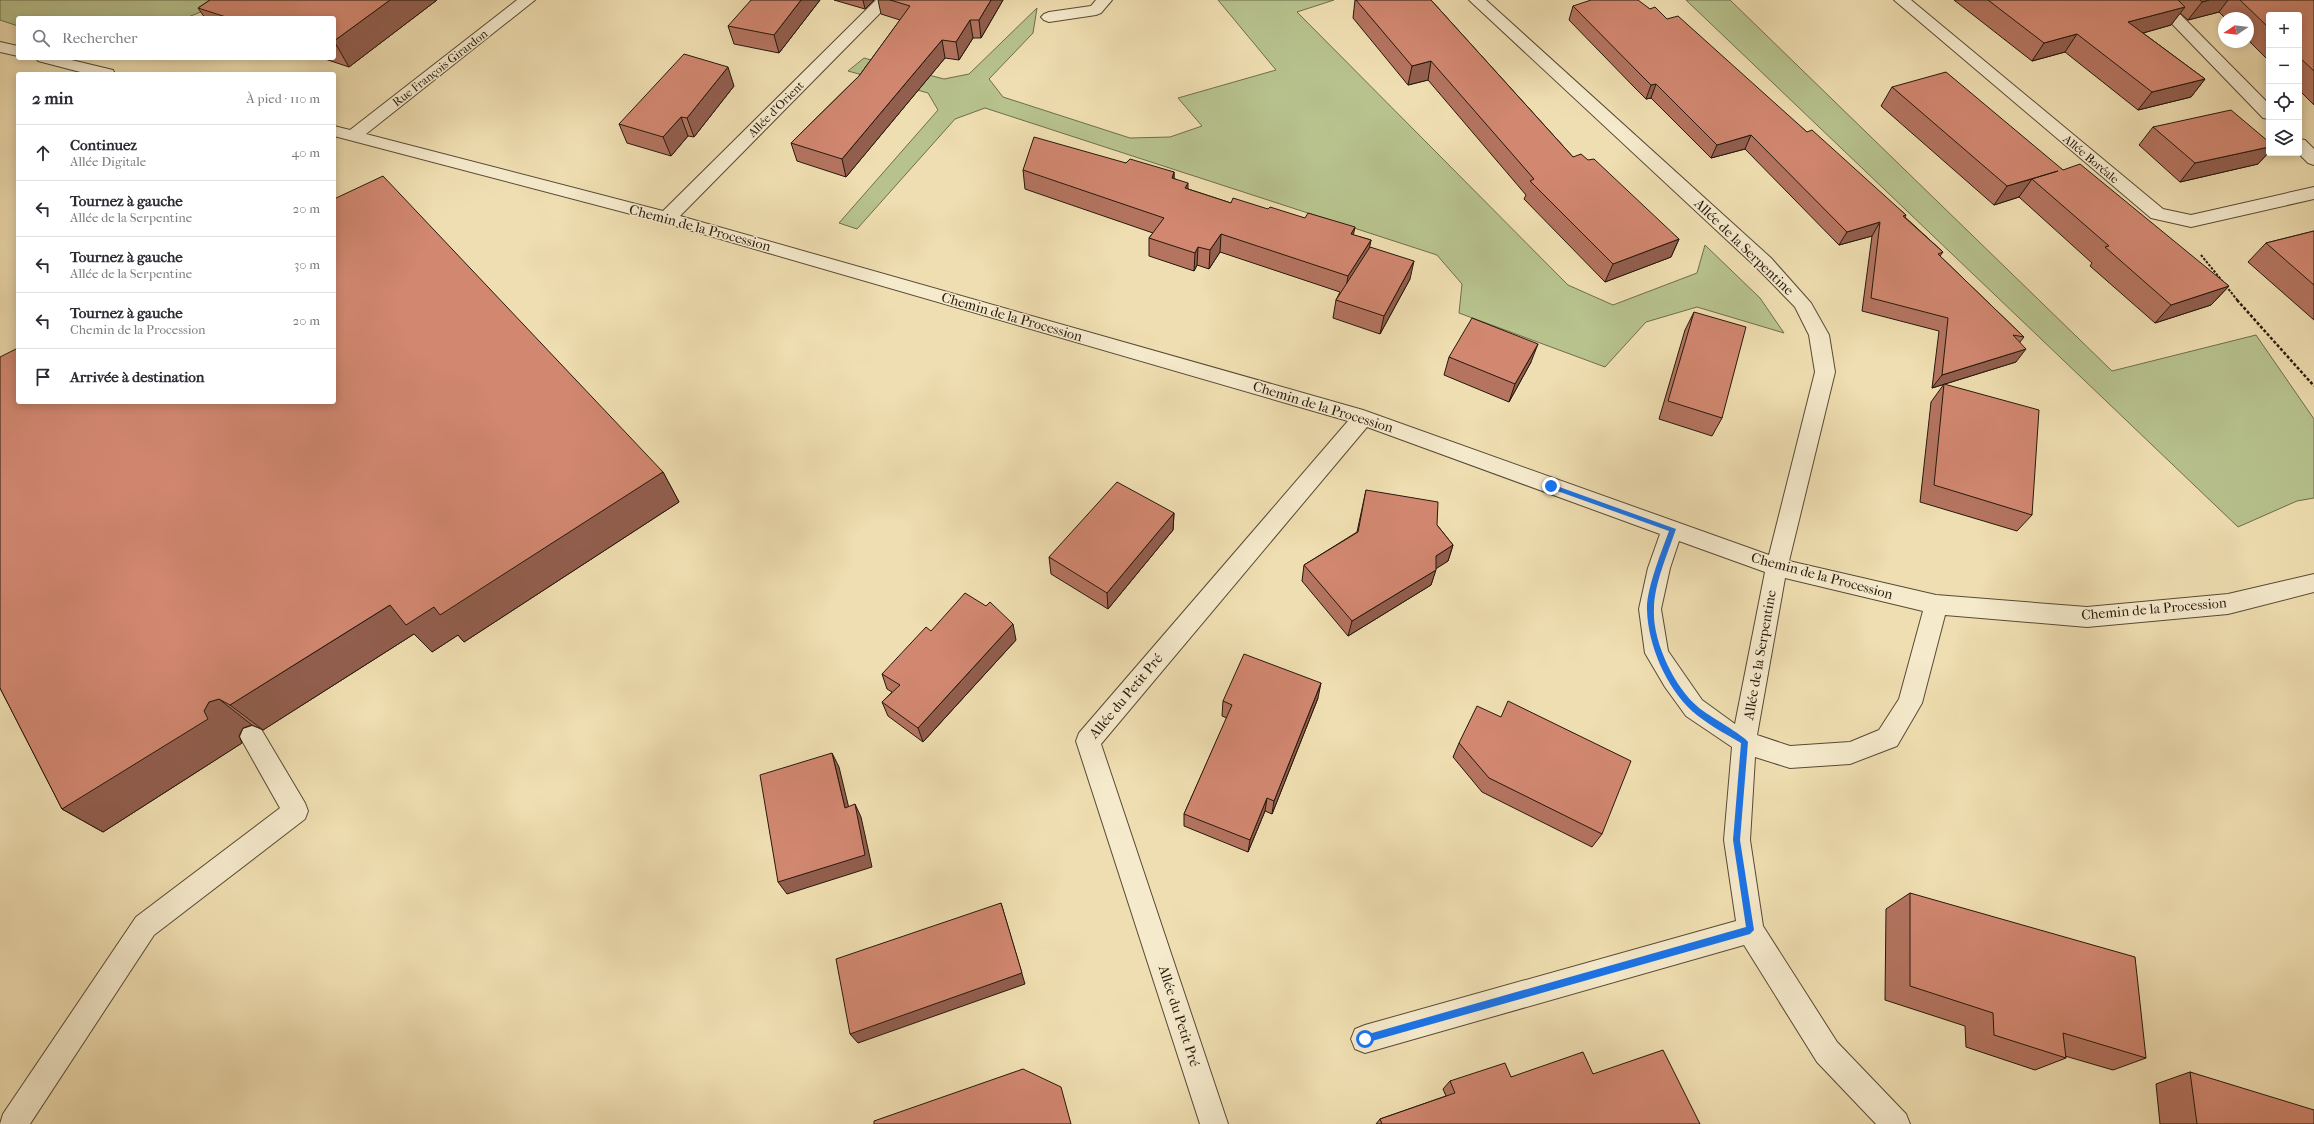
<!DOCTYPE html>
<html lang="fr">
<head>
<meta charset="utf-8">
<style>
  body { margin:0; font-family:"IM FELL French Canon",serif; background:#f2f2f3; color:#2b2b33 }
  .controls { position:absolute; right:12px; top:12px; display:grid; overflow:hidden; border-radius:4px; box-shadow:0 2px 10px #0003 }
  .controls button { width:36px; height:36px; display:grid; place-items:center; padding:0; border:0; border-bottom:1px solid #e1e1e2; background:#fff; color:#2b2b33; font:20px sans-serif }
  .compass { position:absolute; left:2218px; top:12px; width:36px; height:36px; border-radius:50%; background:#fff; box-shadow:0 2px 10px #0003; rotate:257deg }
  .stop { position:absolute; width:12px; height:12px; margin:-9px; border:3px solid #1a73e8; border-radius:50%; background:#fff }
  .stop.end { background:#1a73e8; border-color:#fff; box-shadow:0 1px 4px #0008 }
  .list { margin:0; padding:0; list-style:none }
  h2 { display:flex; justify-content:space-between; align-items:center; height:52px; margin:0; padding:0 16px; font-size:17px }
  h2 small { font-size:13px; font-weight:400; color:#7c7c81 }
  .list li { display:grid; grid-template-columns:26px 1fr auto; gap:12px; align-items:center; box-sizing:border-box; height:56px; padding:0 16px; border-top:1px solid #e1e1e2 }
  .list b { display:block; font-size:15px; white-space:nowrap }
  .list p { margin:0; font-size:13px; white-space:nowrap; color:#7c7c81 }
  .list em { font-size:13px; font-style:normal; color:#7c7c81 }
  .icon { flex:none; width:22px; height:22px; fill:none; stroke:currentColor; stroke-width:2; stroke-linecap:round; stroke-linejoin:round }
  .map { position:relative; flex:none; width:2314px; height:1124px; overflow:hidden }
  .search { position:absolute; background:#fff; box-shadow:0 2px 10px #0003; left:16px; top:16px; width:320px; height:44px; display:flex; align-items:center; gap:10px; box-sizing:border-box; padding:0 14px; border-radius:4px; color:#7c7c81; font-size:15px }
  .panel { position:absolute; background:#fff; box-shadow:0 2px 10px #0003; left:16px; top:72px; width:320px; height:332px; border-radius:4px }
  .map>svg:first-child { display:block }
</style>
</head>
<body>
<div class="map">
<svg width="2314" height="1124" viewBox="0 0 2314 1124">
  <rect width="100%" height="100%" fill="#efdeb1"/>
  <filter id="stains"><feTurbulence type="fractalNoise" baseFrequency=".005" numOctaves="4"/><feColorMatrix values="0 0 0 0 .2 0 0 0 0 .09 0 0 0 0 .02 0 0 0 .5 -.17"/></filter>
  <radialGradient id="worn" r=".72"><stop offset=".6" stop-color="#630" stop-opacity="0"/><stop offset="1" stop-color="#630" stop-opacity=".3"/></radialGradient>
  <g fill="#b7c28d" stroke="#6e6d4c">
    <polygon points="0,0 229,0 186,18 18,18 18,26 0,20"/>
    <polygon points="1218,0 1334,0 1297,12 1568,285 1613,305 1697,273 1705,245 1760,298 1784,333 1697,307 1646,322 1605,367 1459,313 1462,284 1437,255 985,108 955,119 857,229 839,223 938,110 928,93 848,71 864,58 944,79 969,74 1037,8 1033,33 989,79 1003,97 1130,138 1170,137 1202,126 1178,98 1276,70"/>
    <polygon points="1686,0 1730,0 2112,371 2256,335 2314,419 2314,498 2297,501 2238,527"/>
  </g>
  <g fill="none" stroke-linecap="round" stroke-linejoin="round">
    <defs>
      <g id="minor">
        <path d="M517 0H535L366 134 663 211 876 0H893L680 216 1363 410 1769 555 1815 372 1809 335 1795 307 1757 268 1469 0H1486L1771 258 1811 303 1829 335 1835 372 1789 561 1936 595 2087 607 2228 594 2314 574V592L2228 614 2087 627 1945 615 1922 703 1897 746 1850 764 1790 768 1755 757 1750 840 1763 926 1837 1042 1906 1114 1910 1124H1876L1817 1062 1744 945 1365 1053 1355 1049 1351 1039 1355 1029 1365 1025 1736 921 1724 840 1732 747 1686 716 1665 687 1645 653 1639 609 1648 568 1660 534 1367 427 1101 744 1228 1124H1200L1076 741 1079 733 1348 421 665 223 334 136V126L350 130ZM1679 541 1765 572 1735 724 1702 700 1668 651 1661 609 1670 568ZM1785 578 1923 611 1899 699 1879 730 1850 742 1790 746 1757 735Z"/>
        <polygon points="1096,0 1112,0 1101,13 1096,15 1049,22 1044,20 1041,17 1044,14 1049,12 1091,6"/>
        <polygon points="1894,0 1911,0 2163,209 2191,215 2314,187 2314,199 2191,227 2151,218"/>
        <polygon points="2149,0 2166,0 2269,104 2269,119 2263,118"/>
        <polygon points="0,42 18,46 18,56 0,52"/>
        <polygon points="36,58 63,58 113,70 115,74 88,74 38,61"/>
        <polygon points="2299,139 2305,140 2314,149 2314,165 2308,163 2298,153"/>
        <polygon points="252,726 261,729 305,803 308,811 305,819 154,935 30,1124 0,1124 3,1114 136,917 280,808 240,737 243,729"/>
      </g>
    </defs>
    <use href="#minor" stroke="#584a34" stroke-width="2"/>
    <g stroke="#26180b" stroke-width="2" stroke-dasharray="2.5 1.5" stroke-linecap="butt">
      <polyline points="2201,255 2223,282"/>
      <polyline points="2226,286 2238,301"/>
    </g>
    <polyline stroke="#26180b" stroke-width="2.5" stroke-dasharray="3 2" stroke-linecap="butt" points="2237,300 2314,386"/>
    <use href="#minor" fill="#f5eacc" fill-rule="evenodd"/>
  </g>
  <g fill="#b47460" stroke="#26180b">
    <polygon points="210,0 437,0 349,67 322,58 334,58 334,18 205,18 198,8"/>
    <polygon points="820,0 779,53 734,44 728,26"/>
    <polygon points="834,0 874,0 865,9"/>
    <polygon points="878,0 1003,0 981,38 973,38 959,60 945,58 846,177 797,161 791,143 859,76 900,20 881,14"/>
    <polygon points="1355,0 1431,0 1573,157 1679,239 1671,257 1605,282 1524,199 1526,195 1428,80 1408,85 1353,18"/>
    <polygon points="1954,0 2314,0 2314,105 2299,90 2299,15 2269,15 2269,61 2248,40 2248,18 2225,18 2219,12 2188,20 2180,13 2171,25 2143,33 2205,79 2191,97 2138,110 2065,52 2032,61"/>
    <polygon points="1573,6 1650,9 1667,19 1807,132 1906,215 1905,217 1943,252 1940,256 2024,337 2020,342 2016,362 1932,388 1939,331 1862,311 1872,236 1839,245 1745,149 1711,158 1651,98 1646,99 1635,88 1569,20"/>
    <polygon points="734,86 694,137 688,136 671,156 627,143 619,124"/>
    <polygon points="1892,87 2063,170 2229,286 2211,305 2155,323 2090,266 2092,263 2019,197 1994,205 1881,106"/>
    <polygon points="2153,127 2269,142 2269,152 2258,164 2180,182 2139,145"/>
    <polygon points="1126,163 1174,172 1174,178 1188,189 1231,203 1353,235 1371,240 1369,248 1410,279 1380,334 1333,318 1336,300 1340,292 1220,252 1209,269 1197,265 1194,271 1149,256 1149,238 1153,233 1025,189 1023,170"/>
    <polygon points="2314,231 2314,320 2248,262 2266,243"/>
    <polygon points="1694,312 1722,418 1712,436 1659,419 1685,330"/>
    <polygon points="1449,357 1531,362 1509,402 1444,375"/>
    <polygon points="1944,384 2032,515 2017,531 1920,502 1931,402"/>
    <polygon points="663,472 679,502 464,642 458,635 432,652 414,634 263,730 252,725 243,728 239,736 242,743 103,832 62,809 0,688"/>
    <polygon points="1366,490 1437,525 1453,545 1448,561 1436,568 1431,585 1348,636 1302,581 1304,565 1357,532"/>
    <polygon points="1174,513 1173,530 1108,609 1051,574 1049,557"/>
    <polygon points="931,631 1016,640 923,742 888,716 882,702 892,692 887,689 882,674"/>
    <polygon points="1318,698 1272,814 1265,811 1248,852 1184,826 1184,814 1227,718 1222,716 1223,701"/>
    <polygon points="1459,743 1602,834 1592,847 1482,792 1453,757"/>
    <polygon points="1910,893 2146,1058 2113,1070 2065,1056 2066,1058 2035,1070 1966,1047 1965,1026 1885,1000 1886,909"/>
    <polygon points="2190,1072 2314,1124 2160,1124 2156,1084"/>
    <polygon points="1593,1074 1700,1124 1376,1124 1380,1119 1446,1096 1443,1089 1450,1081 1511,1077"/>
  </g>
  <g fill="#925e4e" stroke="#26180b">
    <polygon points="390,0 437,0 349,67 334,41"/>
    <polygon points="801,0 820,0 779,53 774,35"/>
    <polygon points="863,0 874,0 865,9"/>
    <polygon points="991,0 1003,0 981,38 979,20"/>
    <polygon points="2209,0 2228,0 2219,12 2188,20 2202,2"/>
    <polygon points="2185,7 2171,25 2115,41 2128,22"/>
    <polygon points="970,20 973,38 959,60 956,42"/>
    <polygon points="2077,34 2065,52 2032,61 2044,43"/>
    <polygon points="942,40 945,58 846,177 842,159"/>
    <polygon points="1431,61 1428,80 1408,85 1412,66"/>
    <polygon points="728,67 734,86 694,137 687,118"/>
    <polygon points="2205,79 2191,97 2138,110 2152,92"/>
    <polygon points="1656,84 1651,98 1646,99 1651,85"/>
    <polygon points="681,117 688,136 671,156 663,137"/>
    <polygon points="1751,135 1745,149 1711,158 1717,145"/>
    <polygon points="2269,147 2269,152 2258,164 2180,182 2195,163"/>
    <polygon points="1174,172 1174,191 1172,178"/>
    <polygon points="2032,179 2019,197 1994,205 2007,186"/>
    <polygon points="1188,183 1188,202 1185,188"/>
    <polygon points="1880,222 1872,236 1839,245 1847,232"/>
    <polygon points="1355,227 1351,246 1351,234"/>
    <polygon points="1221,234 1220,252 1209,269 1210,250"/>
    <polygon points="1679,239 1671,257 1605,282 1613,264"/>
    <polygon points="1371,240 1367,259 1345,294 1348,276"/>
    <polygon points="1198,247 1197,265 1194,271 1195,253"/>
    <polygon points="1414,261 1410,279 1380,334 1384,316"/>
    <polygon points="2229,286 2211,305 2155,323 2171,305"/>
    <polygon points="1538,344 1531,362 1509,402 1515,384"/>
    <polygon points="2026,349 2016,362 1932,388 1942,375"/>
    <polygon points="663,472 679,502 464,642 458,635 432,652 414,634 263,730 230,705 390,605 434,607"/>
    <polygon points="1174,513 1173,530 1108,609 1107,593"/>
    <polygon points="1453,545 1448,561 1431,572 1436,556"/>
    <polygon points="1436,570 1431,585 1348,636 1352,621"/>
    <polygon points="1013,624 1016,640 923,742 918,728"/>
    <polygon points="1321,683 1318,698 1272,814 1274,801"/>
    <polygon points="219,699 252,725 243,728 239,736 242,743 103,832 62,809 204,711 209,702"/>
    <polygon points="832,753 839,767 852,821 845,808"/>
    <polygon points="1267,798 1265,811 1248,852 1250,840"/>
    <polygon points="855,804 861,817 872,867 787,894 778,882"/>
    <polygon points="1001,903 1025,984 858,1043 850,1034"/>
  </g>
  <g fill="#d18770" stroke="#26180b">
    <polygon points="210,0 390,0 334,41 334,18 229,18 198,8"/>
    <polygon points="751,0 801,0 774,35 728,26"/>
    <polygon points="890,0 991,0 979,20 970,20 956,42 942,40 842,159 791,143 859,76 910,6"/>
    <polygon points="1356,0 1431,0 1573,157 1581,154 1588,160 1594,159 1679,239 1613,264 1530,181 1534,179 1431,61 1412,66"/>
    <polygon points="1591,0 1638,0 1650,9 1655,7 1667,19 1678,16 1807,132 1812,130 1906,215 1903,216 1943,252 1938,254 2024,337 2013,335 2026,349 1942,375 1948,318 1871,298 1880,222 1847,232 1751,135 1717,145 1656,84 1651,85 1640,74 1573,6"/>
    <polygon points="1988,0 2178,0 2185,7 2128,22 2205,79 2152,92 2077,34 2044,43"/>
    <polygon points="2200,0 2209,0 2202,2"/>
    <polygon points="2240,0 2314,0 2314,71 2299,57 2299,15 2269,15 2269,28"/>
    <polygon points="684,54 728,67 687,118 681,117 663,137 619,124"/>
    <polygon points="1946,72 2063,170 2080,164 2229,286 2171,305 2105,247 2109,246 2032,179 2058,171 2007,186 1892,87"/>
    <polygon points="2231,110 2269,142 2269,147 2195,163 2153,127"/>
    <polygon points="1034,137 1126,163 1130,159 1174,172 1172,178 1188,183 1185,188 1231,203 1233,198 1268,209 1270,207 1305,218 1308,213 1355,227 1351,234 1371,240 1348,276 1221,234 1210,250 1198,247 1195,253 1149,238 1164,218 1023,170"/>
    <polygon points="383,176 663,472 440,615 434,607 406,625 390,605 230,705 219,699 209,702 204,711 208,719 62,809 0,688 0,357 18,348 18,402 334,402 334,199"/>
    <polygon points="2314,231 2314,285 2266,243"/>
    <polygon points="1370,247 1414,261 1384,316 1336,300"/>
    <polygon points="1694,312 1746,327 1722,418 1668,401"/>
    <polygon points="1472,318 1538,344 1515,384 1449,357"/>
    <polygon points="1944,384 2039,410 2032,515 1934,485"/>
    <polygon points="1117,482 1174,513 1107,593 1049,557"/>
    <polygon points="1366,490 1438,502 1437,525 1453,545 1436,556 1436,570 1352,621 1304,565 1358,532"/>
    <polygon points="965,593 986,606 990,602 1013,624 918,728 882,702 900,685 882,674 926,627 931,631"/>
    <polygon points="1244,654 1321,683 1274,801 1267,798 1250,840 1184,814 1232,705 1223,701"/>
    <polygon points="1508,701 1631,761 1602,834 1489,778 1459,743 1477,706 1501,717"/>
    <polygon points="832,753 845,808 855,804 865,855 778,882 760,775"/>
    <polygon points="1910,893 2135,957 2146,1058 2063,1033 2066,1058 1994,1035 1993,1013 1910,986"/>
    <polygon points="1001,903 1022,973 850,1034 836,959"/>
    <polygon points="1663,1050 1700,1124 1382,1124 1380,1119 1455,1093 1450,1081 1505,1063 1511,1077 1583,1052 1593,1074"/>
    <polygon points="1023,1069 1061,1087 1071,1124 874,1124 874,1121"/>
    <polygon points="2190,1072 2314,1110 2314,1124 2197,1124"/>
  </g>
  <path fill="#1a73e8" d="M1551 484 1676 529C1668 553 1654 584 1654 609 1652 640 1674 687 1698 707 1707 715 1745 736 1748 742L1740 840 1754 930 1750 934 1365 1043 1361 1039 1365 1035 1746 927 1733 840 1741 743C1724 733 1707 724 1692 711 1666 687 1648 645 1647 610 1646 590 1662 550 1669 531L1549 488 1548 486Z"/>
  <g text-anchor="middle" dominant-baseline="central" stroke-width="3" stroke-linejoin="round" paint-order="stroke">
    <g font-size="12" fill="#26180b" stroke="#f5eacc">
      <text transform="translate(440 68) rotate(-38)">Rue François Girardon</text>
      <text transform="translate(776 109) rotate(-45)">Allée d'Orient</text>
      <text transform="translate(2091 159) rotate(40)">Allée Boréale</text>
    </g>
    <g font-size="14" fill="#26180b" stroke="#f5eacc">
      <text transform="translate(700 228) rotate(15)">Chemin de la Procession</text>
      <text transform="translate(1744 247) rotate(44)">Allée de la Serpentine</text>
      <text transform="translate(1012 317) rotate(16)">Chemin de la Procession</text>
      <text transform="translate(1323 407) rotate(17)">Chemin de la Procession</text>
      <text transform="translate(1822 576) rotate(15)">Chemin de la Procession</text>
      <text transform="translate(2154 609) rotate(-5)">Chemin de la Procession</text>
      <text transform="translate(1760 655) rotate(-80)">Allée de la Serpentine</text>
      <text transform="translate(1126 696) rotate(-50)">Allée du Petit Pré</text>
      <text transform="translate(1179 1016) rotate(72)">Allée du Petit Pré</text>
    </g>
  </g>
  <rect width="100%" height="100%" filter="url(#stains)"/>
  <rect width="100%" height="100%" fill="url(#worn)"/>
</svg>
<div class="controls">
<button>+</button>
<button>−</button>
<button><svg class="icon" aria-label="locate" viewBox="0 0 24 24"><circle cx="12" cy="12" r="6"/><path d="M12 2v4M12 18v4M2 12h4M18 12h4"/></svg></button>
<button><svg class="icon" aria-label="layers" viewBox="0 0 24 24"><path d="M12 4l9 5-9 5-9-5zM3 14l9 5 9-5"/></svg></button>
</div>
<svg class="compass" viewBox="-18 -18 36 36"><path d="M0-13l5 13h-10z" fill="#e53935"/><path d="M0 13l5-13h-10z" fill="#7c7c81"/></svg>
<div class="stop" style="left:1365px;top:1039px"></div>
<div class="stop end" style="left:1551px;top:486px"></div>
<div class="search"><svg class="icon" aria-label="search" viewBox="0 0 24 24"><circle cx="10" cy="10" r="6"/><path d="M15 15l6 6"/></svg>Rechercher</div>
<section class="panel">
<h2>2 min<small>À pied · 110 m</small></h2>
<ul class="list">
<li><svg class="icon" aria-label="ahead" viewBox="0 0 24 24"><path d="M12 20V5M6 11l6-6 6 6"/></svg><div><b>Continuez</b><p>Allée Digitale</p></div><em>40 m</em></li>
<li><svg class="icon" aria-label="left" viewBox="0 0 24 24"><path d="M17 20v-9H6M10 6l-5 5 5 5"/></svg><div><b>Tournez à gauche</b><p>Allée de la Serpentine</p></div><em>20 m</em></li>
<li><svg class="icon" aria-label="left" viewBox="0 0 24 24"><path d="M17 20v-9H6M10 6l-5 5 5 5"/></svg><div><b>Tournez à gauche</b><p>Allée de la Serpentine</p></div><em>30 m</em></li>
<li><svg class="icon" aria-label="left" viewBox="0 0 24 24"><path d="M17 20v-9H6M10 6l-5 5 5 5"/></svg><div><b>Tournez à gauche</b><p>Chemin de la Procession</p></div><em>20 m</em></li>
<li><svg class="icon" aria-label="arrive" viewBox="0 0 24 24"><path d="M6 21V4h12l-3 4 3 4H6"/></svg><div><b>Arrivée à destination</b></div></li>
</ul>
</section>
</div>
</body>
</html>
